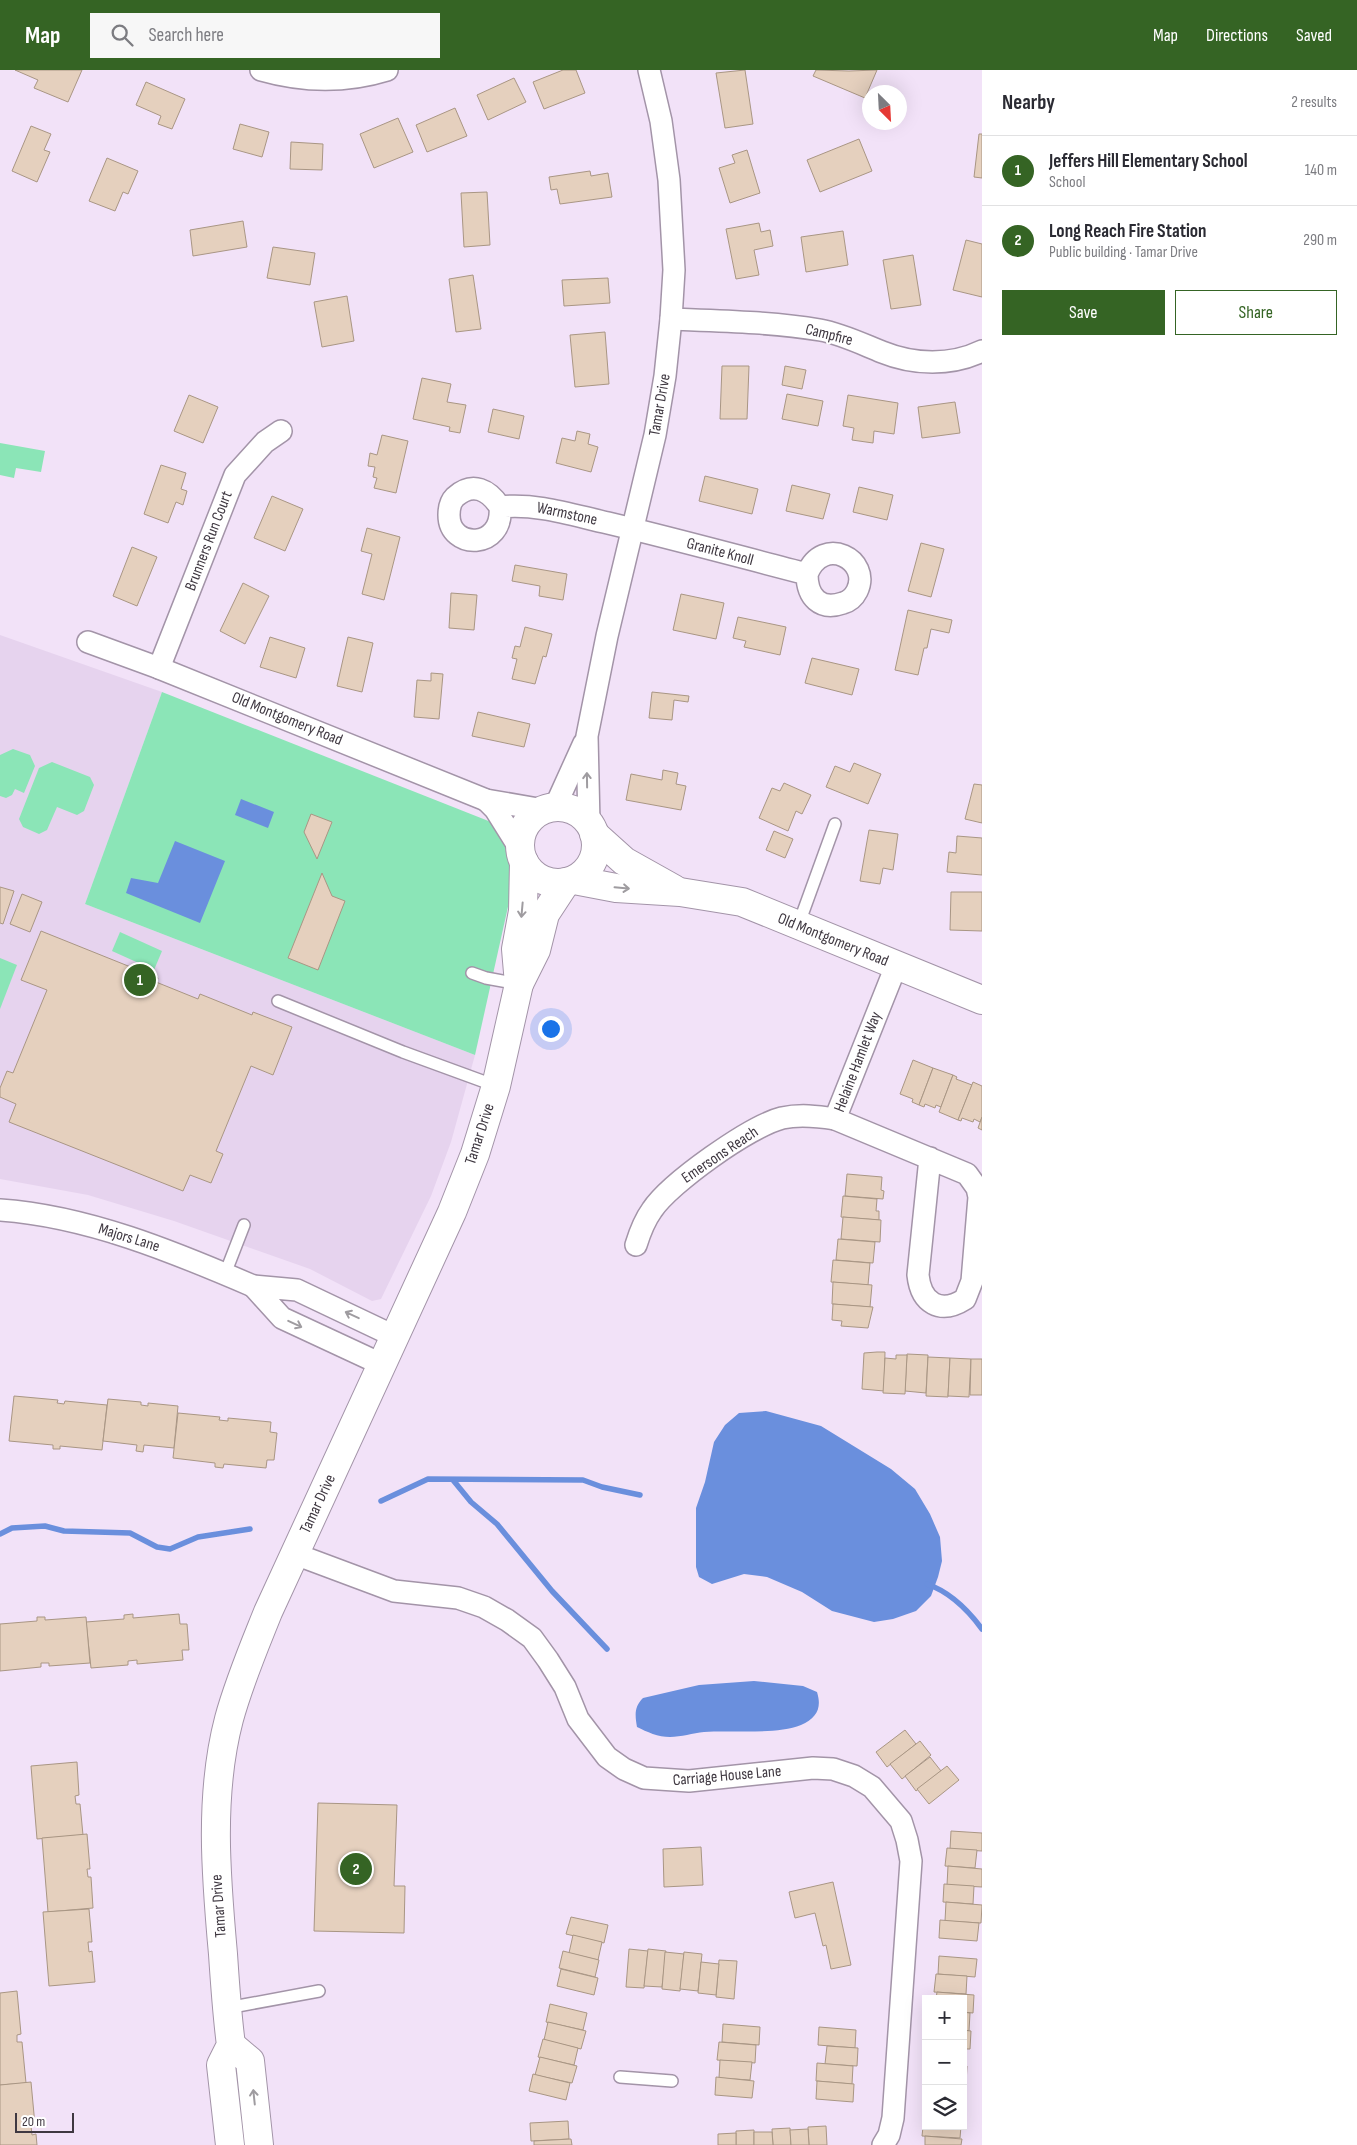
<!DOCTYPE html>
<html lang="en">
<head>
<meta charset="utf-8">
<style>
  body { margin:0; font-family:"Sofia Sans Condensed",sans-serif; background:#f7f7f7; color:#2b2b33 }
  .controls { position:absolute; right:15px; bottom:15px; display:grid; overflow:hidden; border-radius:0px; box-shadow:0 5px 20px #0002 }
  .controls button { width:45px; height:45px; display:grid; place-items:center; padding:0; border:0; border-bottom:1px solid #e1e1e2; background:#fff; color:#2b2b33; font:25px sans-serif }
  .compass { position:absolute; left:862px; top:15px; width:45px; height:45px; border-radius:50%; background:#fff; box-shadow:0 5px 20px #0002; rotate:156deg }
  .scale { position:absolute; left:15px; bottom:12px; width:59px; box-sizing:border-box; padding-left:5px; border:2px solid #3f3841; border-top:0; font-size:14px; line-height:18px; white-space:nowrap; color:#3f3841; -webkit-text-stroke:4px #fff; paint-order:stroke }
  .you { position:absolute; left:550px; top:958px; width:18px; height:18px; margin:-12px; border:4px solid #fff; border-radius:50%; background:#1a73e8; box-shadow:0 0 0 8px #1a73e833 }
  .badge { display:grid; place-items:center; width:32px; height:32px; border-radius:50%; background:#356424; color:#fff; font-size:16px; font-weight:700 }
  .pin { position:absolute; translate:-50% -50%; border:2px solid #fff; box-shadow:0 1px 5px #0006 }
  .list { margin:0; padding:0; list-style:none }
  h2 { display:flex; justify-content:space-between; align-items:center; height:65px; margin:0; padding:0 20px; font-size:21px }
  h2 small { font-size:16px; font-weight:400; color:#7c7c81 }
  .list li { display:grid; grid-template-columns:32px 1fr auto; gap:15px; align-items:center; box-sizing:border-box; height:70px; padding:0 20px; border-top:1px solid #e1e1e2 }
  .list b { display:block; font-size:19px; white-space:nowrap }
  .list p { margin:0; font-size:16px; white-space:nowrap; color:#7c7c81 }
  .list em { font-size:16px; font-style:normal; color:#7c7c81 }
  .actions { display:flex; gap:10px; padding:15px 20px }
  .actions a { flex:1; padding:11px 0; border:1px solid #356424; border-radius:0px; text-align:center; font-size:18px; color:#356424 }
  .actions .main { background:#356424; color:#fff }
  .icon { flex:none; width:28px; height:28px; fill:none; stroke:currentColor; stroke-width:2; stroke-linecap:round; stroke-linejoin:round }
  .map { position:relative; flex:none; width:982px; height:2075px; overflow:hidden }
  header { display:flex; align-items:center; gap:30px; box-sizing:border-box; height:70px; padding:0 25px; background:#356424; color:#fff }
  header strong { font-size:24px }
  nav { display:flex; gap:28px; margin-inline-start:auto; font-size:18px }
  .search { width:350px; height:45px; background:#f7f7f7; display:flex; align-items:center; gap:12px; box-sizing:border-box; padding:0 18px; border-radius:0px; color:#7c7c81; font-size:19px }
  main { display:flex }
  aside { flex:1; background:#fff }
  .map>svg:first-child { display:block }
</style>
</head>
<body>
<header>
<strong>Map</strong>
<div class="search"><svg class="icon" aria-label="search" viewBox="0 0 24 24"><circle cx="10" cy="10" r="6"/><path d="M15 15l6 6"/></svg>Search here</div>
<nav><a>Map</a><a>Directions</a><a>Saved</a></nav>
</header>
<main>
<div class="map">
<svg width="982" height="2075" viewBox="0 0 982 2075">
  <rect width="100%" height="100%" fill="#f2e2f8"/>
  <polygon fill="#e6d3ee" points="0,565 162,622 85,834 475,985 451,1072 431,1126 381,1229 372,1231 310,1199 174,1151 88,1125 0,1109"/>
  <g fill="#8be5b7">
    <polygon points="0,373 45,381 41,402 16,398 14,408 0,405"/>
    <polygon points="162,622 524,765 475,985 85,834"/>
    <polygon points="13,679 30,685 35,696 24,723 15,719 12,725 6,728 0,726 0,685"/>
    <polygon points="52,692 90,707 94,715 84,741 77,745 57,737 47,760 39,764 23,757 19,749 39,698"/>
    <polygon points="120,862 162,881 154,900 112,881"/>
    <polygon points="0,888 17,895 0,939"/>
  </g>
  <g fill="#6a8fdd">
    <polygon points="241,729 274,742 268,758 235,745"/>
    <polygon points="175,771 225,791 200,853 126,823 131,808 158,813"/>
    <polygon points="766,1341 821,1356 891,1399 915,1419 930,1444 940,1467 942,1491 938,1507 931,1526 916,1541 893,1549 874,1552 832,1541 802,1522 767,1507 744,1504 712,1514 699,1507 696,1497 696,1438 705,1412 714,1372 725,1355 739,1343"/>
    <path d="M754 1611 803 1616 817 1622C822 1638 817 1648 801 1655 776 1665 732 1660 704 1662 693 1663 681 1667 670 1667 658 1667 647 1662 637 1657 635 1645 634 1637 643 1628L699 1615Z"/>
  </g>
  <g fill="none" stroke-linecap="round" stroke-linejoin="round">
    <g stroke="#6a8fdd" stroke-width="5.5">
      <polyline points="453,1410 471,1432 497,1454 552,1521 607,1579"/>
      <polyline points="381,1431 428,1409 583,1410 602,1417 640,1425"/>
      <polyline points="0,1464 12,1458 45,1456 64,1461 130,1463 157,1477 170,1479 198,1467 250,1459"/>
      <path d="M927 1514C950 1522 968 1540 982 1559"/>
    </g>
  </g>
  <g fill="#e5d0be" stroke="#a99684">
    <polygon points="15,0 82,0 68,32 34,18 38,10"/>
    <polygon points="563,0 576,0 585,23 544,39 533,12"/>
    <polygon points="745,0 753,54 725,58 716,3"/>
    <polygon points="816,0 849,1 877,0 865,28 813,6"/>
    <polygon points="514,8 526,32 488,50 477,25"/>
    <polygon points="146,12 185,29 172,59 158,54 161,46 136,35"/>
    <polygon points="455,38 467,66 427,82 416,55"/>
    <polygon points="398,48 413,82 374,98 360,64"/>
    <polygon points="240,54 269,62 262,87 233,79"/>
    <polygon points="31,56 51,64 44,80 50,82 37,112 12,101"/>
    <polygon points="979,64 982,64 982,108 974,107"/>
    <polygon points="859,69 872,101 820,122 807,90"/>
    <polygon points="291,72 323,74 322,100 290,99"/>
    <polygon points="747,80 760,123 730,133 719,98 735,93 732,85"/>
    <polygon points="107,88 138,101 128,124 123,122 115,141 89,131"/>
    <polygon points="590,101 591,106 608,103 612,127 560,134 557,119 551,120 549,107"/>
    <polygon points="487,122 490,175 464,177 461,123"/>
    <polygon points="243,151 247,177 193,186 190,160"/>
    <polygon points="759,153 761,162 770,160 773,176 754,180 759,205 736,209 726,159"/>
    <polygon points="843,161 848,195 806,202 801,167"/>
    <polygon points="966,170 982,174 982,227 953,220"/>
    <polygon points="273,177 315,183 310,215 267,208"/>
    <polygon points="913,185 921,235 891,239 883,190"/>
    <polygon points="473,205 481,259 456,262 449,209"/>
    <polygon points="608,208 610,233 564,236 562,210"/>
    <polygon points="347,226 354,271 322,277 314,232"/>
    <polygon points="605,262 609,314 575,317 570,265"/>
    <polygon points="722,296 749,296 747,349 720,349"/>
    <polygon points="785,296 806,300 802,319 782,315"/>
    <polygon points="422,308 451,314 447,332 466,335 460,363 449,361 450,357 413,349"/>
    <polygon points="787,324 823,331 818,356 782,349"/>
    <polygon points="189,325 218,337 203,373 174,361"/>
    <polygon points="848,325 898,333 894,364 874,361 873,373 852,370 854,358 843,356"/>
    <polygon points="955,332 960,363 922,368 918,337"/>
    <polygon points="493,339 524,346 519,369 488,362"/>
    <polygon points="577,361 590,364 588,374 598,377 591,402 556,393 562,368 575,371"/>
    <polygon points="382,365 408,371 396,423 374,418 377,408 373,407 375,397 368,396 370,383 377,385"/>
    <polygon points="161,395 186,403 181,419 187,421 183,435 176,432 168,453 144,444"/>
    <polygon points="705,406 758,419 752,444 699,431"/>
    <polygon points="792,415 830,424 823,449 786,441"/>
    <polygon points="859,417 893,425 887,450 853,442"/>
    <polygon points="272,426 303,439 285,481 254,468"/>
    <polygon points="367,458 400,467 384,530 362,524 372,484 361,481"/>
    <polygon points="921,473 944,479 931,527 908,521"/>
    <polygon points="132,477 157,487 137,536 113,526"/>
    <polygon points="515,495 567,504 563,530 539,526 540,516 512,511"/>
    <polygon points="243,513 269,526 245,574 220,561"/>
    <polygon points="451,523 477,525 474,560 449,558"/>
    <polygon points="681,524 724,533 716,569 673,560"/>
    <polygon points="908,540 952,550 949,563 931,559 927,578 924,578 918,605 895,600"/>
    <polygon points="738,547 786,557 780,585 744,577 746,571 733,568"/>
    <polygon points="525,557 552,564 546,587 543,586 535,614 512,609 517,589 512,588 515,576 520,577"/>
    <polygon points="270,567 305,578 296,608 260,597"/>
    <polygon points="348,567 373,573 362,622 337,616"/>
    <polygon points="812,588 859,599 852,625 805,613"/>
    <polygon points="431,603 443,604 439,649 414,647 417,610 431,611"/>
    <polygon points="652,622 689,626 688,632 674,630 672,650 649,648"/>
    <polygon points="478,642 530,654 524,677 472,666"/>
    <polygon points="854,693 881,704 868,734 826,717 835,696 850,702"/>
    <polygon points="663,700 678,703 676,714 686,716 681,740 626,730 631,704 662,710"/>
    <polygon points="784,713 811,725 802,744 796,741 788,761 759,748 772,718 780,721"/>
    <polygon points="974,714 982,715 982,753 965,749"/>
    <polygon points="311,744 332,752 317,789 304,762"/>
    <polygon points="869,760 898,764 893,800 883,798 880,814 860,811"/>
    <polygon points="774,761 793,769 785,788 766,780"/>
    <polygon points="957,766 982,768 982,805 947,802 949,782 956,783"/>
    <polygon points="322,803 332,826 345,831 318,900 288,888"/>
    <polygon points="0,817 14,821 3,854 0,853"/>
    <polygon points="951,822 982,822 982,861 950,860"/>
    <polygon points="22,824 42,832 30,862 10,854"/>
    <polygon points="41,861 158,908 156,912 198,929 200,924 252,945 253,942 292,957 273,1005 251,996 216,1081 223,1084 211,1113 190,1105 183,1121 9,1052 16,1034 0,1027 0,1018 7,1001 13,1003 47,920 21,910"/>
    <polygon points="913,990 933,998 919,1035 912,1032 913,1029 900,1024"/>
    <polygon points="933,998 953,1005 941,1037 936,1035 935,1038 925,1034 924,1037 919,1035"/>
    <polygon points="953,1005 957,1007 956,1009 972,1015 958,1050 939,1042"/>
    <polygon points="973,1012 982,1016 982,1047 980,1052 974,1049 973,1052 962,1048 961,1051 958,1050"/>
    <polygon points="982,1047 982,1060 978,1058"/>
    <polygon points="847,1104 882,1107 881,1120 884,1121 883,1129 845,1126"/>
    <polygon points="843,1126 877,1129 876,1141 879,1141 879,1150 841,1147"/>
    <polygon points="843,1147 881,1150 880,1172 841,1169"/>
    <polygon points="838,1169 875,1172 873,1193 836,1190"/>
    <polygon points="833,1190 870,1193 868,1215 831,1212"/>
    <polygon points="833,1212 872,1215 870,1237 832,1234"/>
    <polygon points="833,1234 873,1237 868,1258 841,1256 842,1251 832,1250"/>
    <polygon points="877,1282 885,1282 884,1321 862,1319 864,1283"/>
    <polygon points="907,1284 928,1285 926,1323 905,1321"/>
    <polygon points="896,1285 907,1285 905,1324 883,1323 885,1288 896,1289"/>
    <polygon points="928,1287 950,1288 948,1327 926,1326"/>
    <polygon points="950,1288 971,1289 969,1327 948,1326"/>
    <polygon points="971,1289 982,1289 982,1325 970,1325"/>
    <polygon points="14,1326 58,1330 57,1333 64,1334 65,1331 107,1335 102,1380 60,1376 60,1379 53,1379 53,1375 9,1371"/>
    <polygon points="108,1329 141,1332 141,1335 148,1336 148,1333 178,1336 174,1378 144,1375 143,1382 136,1381 137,1375 103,1371"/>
    <polygon points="178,1343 220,1347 219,1350 228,1351 228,1348 271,1352 270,1362 277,1363 274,1390 267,1390 266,1398 224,1394 223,1398 215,1397 215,1393 173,1388"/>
    <polygon points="133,1544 133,1548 179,1544 180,1554 187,1554 189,1580 182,1580 183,1590 137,1594 137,1590 128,1591 128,1595 91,1598 86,1552 124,1549 124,1545"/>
    <polygon points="37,1547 45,1547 45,1550 86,1547 90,1593 49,1596 49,1593 41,1593 41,1597 0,1601 0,1554 37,1551"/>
    <polygon points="905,1660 916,1674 887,1697 876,1682"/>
    <polygon points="920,1671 931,1685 902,1709 890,1694"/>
    <polygon points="930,1687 941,1701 916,1721 905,1706"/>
    <polygon points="77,1692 79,1725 75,1726 76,1734 80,1734 83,1765 37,1769 31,1696"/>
    <polygon points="947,1696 959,1710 929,1734 917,1719"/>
    <polygon points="318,1733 397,1735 394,1816 405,1816 404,1863 314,1861"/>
    <polygon points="951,1761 982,1763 982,1781 950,1779"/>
    <polygon points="87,1764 90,1799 87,1799 88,1807 91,1807 93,1838 48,1842 42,1768"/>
    <polygon points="701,1777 703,1815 664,1817 663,1779"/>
    <polygon points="947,1778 977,1780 975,1798 945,1796"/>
    <polygon points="948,1796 982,1799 982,1817 947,1815"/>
    <polygon points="833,1812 851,1895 831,1899 826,1875 823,1876 815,1843 795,1848 789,1822"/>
    <polygon points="944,1814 974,1816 973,1834 943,1832"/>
    <polygon points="946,1832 982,1835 981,1853 945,1851"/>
    <polygon points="89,1839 92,1872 88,1872 89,1882 92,1881 95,1912 49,1916 43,1842"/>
    <polygon points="571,1847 608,1855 604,1873 566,1864"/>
    <polygon points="940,1850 979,1853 977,1871 939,1868"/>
    <polygon points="573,1865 602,1872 598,1890 569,1883"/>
    <polygon points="629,1879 648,1881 644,1918 626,1917"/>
    <polygon points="648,1879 666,1881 662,1917 644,1916"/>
    <polygon points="563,1881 599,1890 595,1907 559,1898"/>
    <polygon points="665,1882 684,1884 680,1921 662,1919"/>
    <polygon points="684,1882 702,1884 698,1921 680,1919"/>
    <polygon points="939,1886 977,1889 975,1907 938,1904"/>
    <polygon points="719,1890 737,1891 734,1929 716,1927"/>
    <polygon points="701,1892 719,1894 716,1925 698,1923"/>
    <polygon points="561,1899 598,1908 594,1925 557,1916"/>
    <polygon points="936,1904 967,1906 966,1924 934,1922"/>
    <polygon points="17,1921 21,1964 17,1965 17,1972 22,1972 26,2013 0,2015 0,1923"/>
    <polygon points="937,1922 974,1925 973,1943 963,1942 963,1929 936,1929"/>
    <polygon points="550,1934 587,1943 583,1960 546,1952"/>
    <polygon points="963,1942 970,1943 969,1961 963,1960"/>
    <polygon points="548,1952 586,1961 581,1979 544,1970"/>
    <polygon points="723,1954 760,1957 759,1975 722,1972"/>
    <polygon points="819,1957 856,1960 855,1978 818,1975"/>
    <polygon points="963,1960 971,1961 970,1979 963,1979"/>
    <polygon points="543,1969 578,1978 574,1995 538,1987"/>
    <polygon points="719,1972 756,1975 755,1993 717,1990"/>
    <polygon points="827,1976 858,1978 857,1996 825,1994"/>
    <polygon points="540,1987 577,1996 572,2013 535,2005"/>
    <polygon points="720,1990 752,1992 750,2010 719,2008"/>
    <polygon points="817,1993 853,1996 852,2014 816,2011"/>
    <polygon points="963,1996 967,1996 966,2014 963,2014"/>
    <polygon points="533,2004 570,2013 566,2030 529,2021"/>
    <polygon points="716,2007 754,2011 752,2028 715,2025"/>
    <polygon points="817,2011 854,2014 853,2032 816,2029"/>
    <polygon points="31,2012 35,2055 31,2056 32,2065 36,2064 37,2075 0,2075 0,2015"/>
    <polygon points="963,2032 966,2032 964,2051 963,2051"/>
    <polygon points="924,2048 926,2048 926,2056 961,2056 960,2068 922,2066"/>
    <polygon points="568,2051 569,2069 531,2071 530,2053"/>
    <polygon points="826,2056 827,2075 809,2075 808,2057"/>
    <polygon points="790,2058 791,2075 773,2075 772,2059"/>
    <polygon points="808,2059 809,2075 791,2075 790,2060"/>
    <polygon points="754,2060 754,2075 736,2075 736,2061"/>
    <polygon points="754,2062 772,2062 773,2075 754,2075"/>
    <polygon points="736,2063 736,2075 718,2075 718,2064"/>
    <polygon points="925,2066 962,2069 961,2075 925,2075"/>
    <polygon points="571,2069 572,2075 534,2075 534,2071"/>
  </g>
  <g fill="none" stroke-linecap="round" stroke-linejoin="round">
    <defs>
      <g id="service">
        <polyline points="798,856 835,754"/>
        <polyline points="472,903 486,908 519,914"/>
        <polyline points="278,931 403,982 496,1016"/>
        <polyline points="225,1204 244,1155"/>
        <polyline points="227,1938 319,1921"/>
        <polyline points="620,2007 672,2011"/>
      </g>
      <g id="minor">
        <path d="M261 0C303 12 345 13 387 0"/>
        <path d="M671 249C721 251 771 252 820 260 842 264 862 274 882 282 914 295 951 296 982 281"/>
        <path d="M500 437C504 480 449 480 449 445 449 438 451 431 455 427 473 411 489 420 500 437 537 433 572 445 608 453 675 469 741 487 807 504 807 527 820 541 843 533 850 531 854 527 857 521 872 490 823 464 807 504"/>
        <polyline points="88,572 159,598 486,730 544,740"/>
        <polyline points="159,598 235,405 265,372 281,361"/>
        <polyline points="486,730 495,739 520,779"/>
        <polyline points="555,737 584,673"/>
        <polyline points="589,753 587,666 607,566 655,365 665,306 671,249 674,200 669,110 661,51 649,0"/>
        <path d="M896 896 835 1049 967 1104 977 1118 979 1127 972 1211 965 1229C940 1245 921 1233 918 1205L930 1088"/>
        <path d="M0 1140C87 1146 174 1182 253 1216"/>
        <path d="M636 1175C640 1162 644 1151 652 1140 670 1113 750 1056 782 1048 800 1044 817 1046 835 1049"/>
        <polyline points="383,1295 282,1248 253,1216 297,1220 396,1267"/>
        <polyline points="295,1484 394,1521 458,1528 484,1537 507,1550 532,1568 548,1590 565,1617 578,1649 607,1687 624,1699 644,1708 689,1711 813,1698 833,1699 854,1706 872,1717 901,1751 907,1770 911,1791 893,2048 889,2065 883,2075"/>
      </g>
      <g id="tertiary">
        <circle cx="558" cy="775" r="38"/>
        <polyline points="594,764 624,791 674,819"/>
        <polyline points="574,810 616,818 680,822 742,832 982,930"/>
        <polyline points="519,914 516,879 523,841 524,792"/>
        <polyline points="231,1975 250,1991 259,2075"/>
        <path d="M230 2075 221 1995 231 1975C227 1945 225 1914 223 1884 216 1807 209 1725 229 1649 239 1612 254 1577 268 1542L452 1142 475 1084 496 1016 519 914 536 880 545 844 566 812"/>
      </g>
    </defs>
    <use href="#service" stroke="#a394a8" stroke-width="14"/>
    <use href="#minor" stroke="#a394a8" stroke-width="24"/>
    <use href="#tertiary" stroke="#a394a8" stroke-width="30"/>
    <use href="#service" stroke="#fff" stroke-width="11"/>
    <use href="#minor" stroke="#fff" stroke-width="21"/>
    <use href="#tertiary" stroke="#fff" stroke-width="28"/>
  </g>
  <defs><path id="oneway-shaft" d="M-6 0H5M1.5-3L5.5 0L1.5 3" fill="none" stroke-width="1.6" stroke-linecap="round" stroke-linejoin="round" transform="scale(1.25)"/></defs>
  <g stroke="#9f9ca0">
    <use href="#oneway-shaft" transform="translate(587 710) rotate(-91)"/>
    <use href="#oneway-shaft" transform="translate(622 818) rotate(5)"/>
    <use href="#oneway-shaft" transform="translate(522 840) rotate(95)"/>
    <use href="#oneway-shaft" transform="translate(352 1245) rotate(-155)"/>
    <use href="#oneway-shaft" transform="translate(295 1254) rotate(25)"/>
    <use href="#oneway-shaft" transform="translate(254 2027) rotate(-96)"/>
  </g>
  <g text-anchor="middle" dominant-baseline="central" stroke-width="4" stroke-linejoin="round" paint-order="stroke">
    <g font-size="16" fill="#3f3841" stroke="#fff">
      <text transform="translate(829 265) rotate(14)">Campfire</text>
      <text transform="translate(660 335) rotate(-80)">Tamar Drive</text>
      <text transform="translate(567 444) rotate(12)">Warmstone</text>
      <text transform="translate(209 471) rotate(-69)">Brunners Run Court</text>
      <text transform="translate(720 482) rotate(15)">Granite Knoll</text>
      <text transform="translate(287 649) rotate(22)">Old Montgomery Road</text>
      <text transform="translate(833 870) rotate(22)">Old Montgomery Road</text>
      <text transform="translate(858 992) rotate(-69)">Helaine Hamlet Way</text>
      <text transform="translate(480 1064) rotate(-72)">Tamar Drive</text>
      <text transform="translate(720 1085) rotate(-34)">Emersons Reach</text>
      <text transform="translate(129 1168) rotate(17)">Majors Lane</text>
      <text transform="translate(318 1434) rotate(-65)">Tamar Drive</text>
      <text transform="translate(727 1706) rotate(-5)">Carriage House Lane</text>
      <text transform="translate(219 1836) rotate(-94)">Tamar Drive</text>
    </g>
  </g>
</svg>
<div class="controls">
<button>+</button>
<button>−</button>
<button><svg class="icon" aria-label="layers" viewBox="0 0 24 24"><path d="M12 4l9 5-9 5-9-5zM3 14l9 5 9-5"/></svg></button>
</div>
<svg class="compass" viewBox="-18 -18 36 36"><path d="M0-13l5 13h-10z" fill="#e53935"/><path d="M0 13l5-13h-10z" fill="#7c7c81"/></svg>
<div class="scale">20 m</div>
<div class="you"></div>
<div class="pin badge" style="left:140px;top:910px">1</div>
<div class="pin badge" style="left:356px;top:1799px">2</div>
</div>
<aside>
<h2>Nearby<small>2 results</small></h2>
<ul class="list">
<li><span class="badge">1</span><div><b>Jeffers Hill Elementary School</b><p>School</p></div><em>140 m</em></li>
<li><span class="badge">2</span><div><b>Long Reach Fire Station</b><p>Public building · Tamar Drive</p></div><em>290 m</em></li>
</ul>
<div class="actions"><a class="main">Save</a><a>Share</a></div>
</aside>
</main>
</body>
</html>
